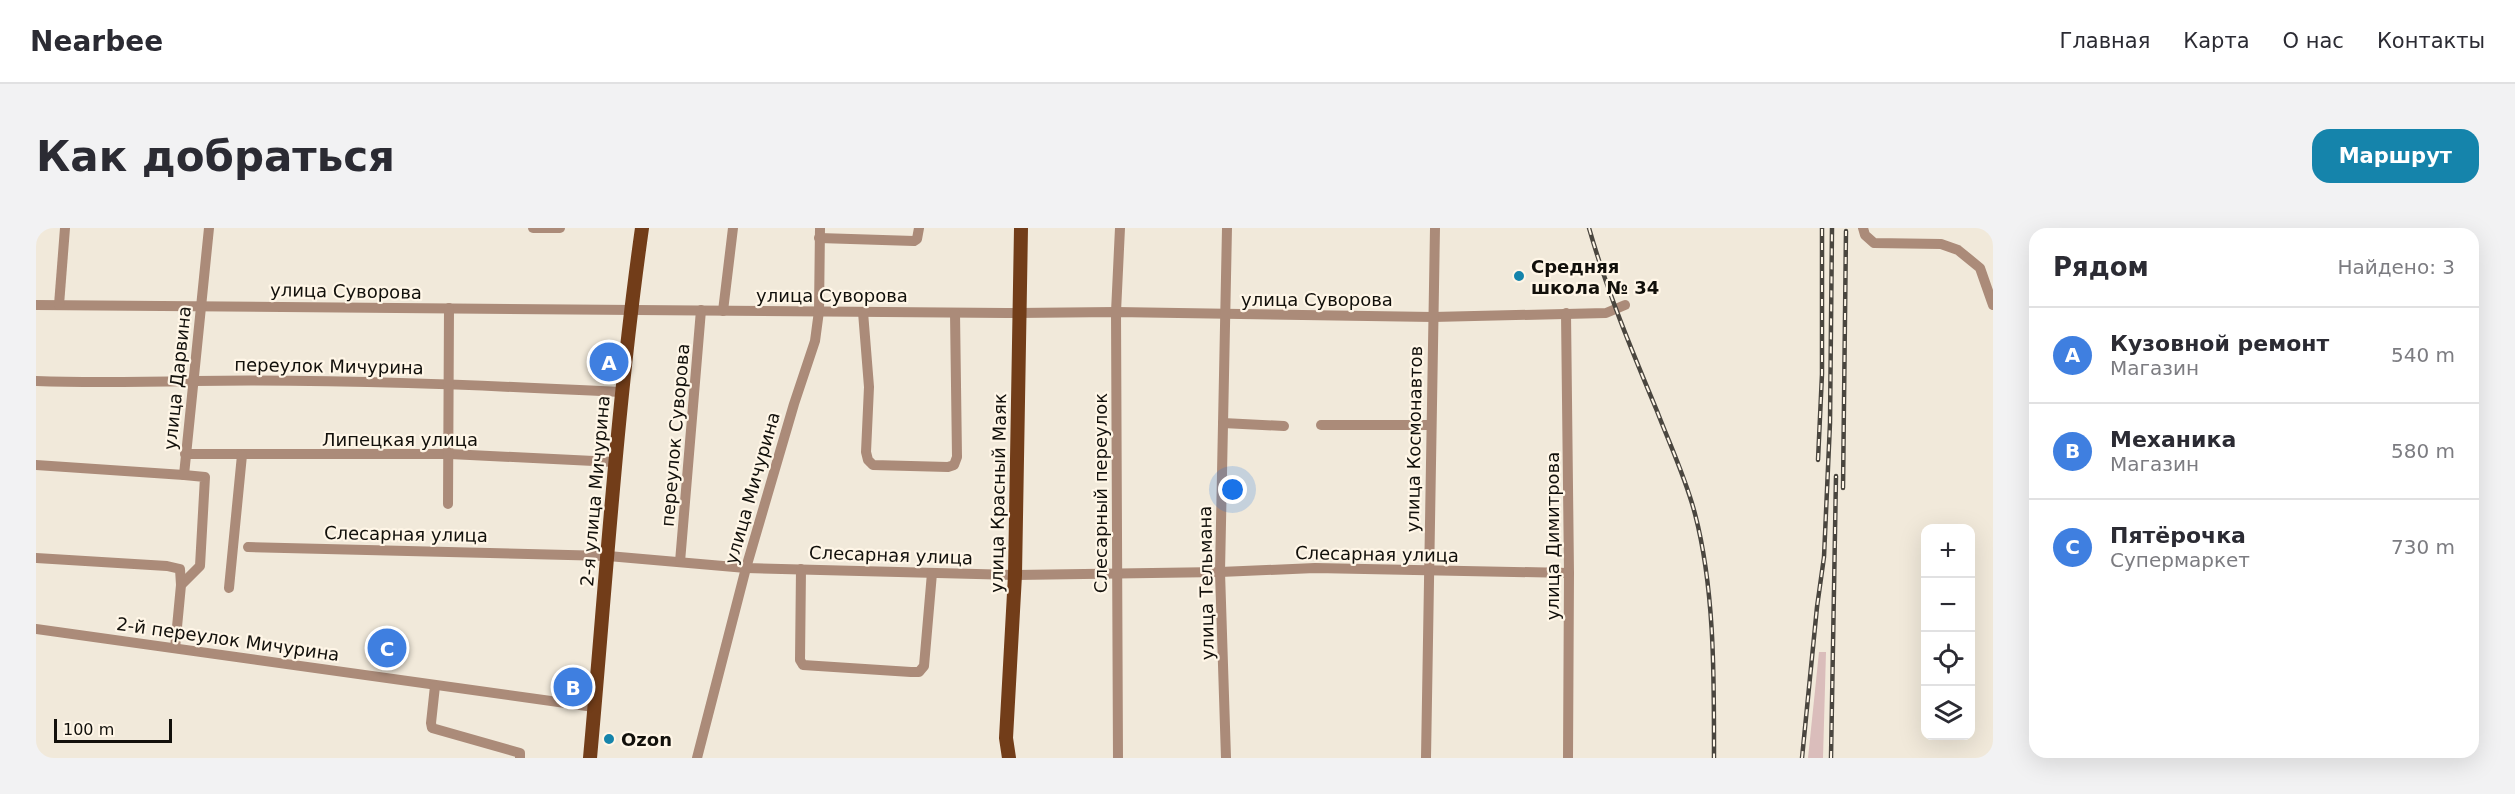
<!DOCTYPE html>
<html lang="ru">
<head>
<meta charset="utf-8">
<style>
  body { margin:0; font-family:"DejaVu Sans",sans-serif; background:#f2f2f3; color:#2b2b33 }
  .controls { position:absolute; right:18px; bottom:18px; display:grid; overflow:hidden; border-radius:12px; box-shadow:0 6px 24px #0002 }
  .controls button { width:54px; height:54px; display:grid; place-items:center; padding:0; border:0; border-bottom:2px solid #e1e1e2; background:#fff; color:#2b2b33; font:30px sans-serif }
  .scale { position:absolute; left:18px; bottom:15px; width:118px; box-sizing:border-box; padding-left:6px; border:3px solid #12100b; border-top:0; font-size:16px; line-height:21px; white-space:nowrap; color:#12100b; -webkit-text-stroke:4px #fff6e7; paint-order:stroke }
  .you { position:absolute; left:1197px; top:262px; width:21px; height:21px; margin:-15px; border:4px solid #fff; border-radius:50%; background:#1a73e8; box-shadow:0 0 0 9px #1a73e833 }
  .badge { display:grid; place-items:center; width:39px; height:39px; border-radius:50%; background:#1584ab; color:#fff; font-size:20px; font-weight:700 }
  .pin { position:absolute; translate:-50% -50%; border:3px solid #fff; box-shadow:0 2px 6px #0006 }
  .list { margin:0; padding:0; list-style:none }
  h2 { display:flex; justify-content:space-between; align-items:center; height:78px; margin:0; padding:0 24px; font-size:26px }
  h2 small { font-size:20px; font-weight:400; color:#7c7c81 }
  .list li { display:grid; grid-template-columns:39px 1fr auto; gap:18px; align-items:center; box-sizing:border-box; height:96px; padding:0 24px; border-top:2px solid #e1e1e2 }
  .list b { display:block; font-size:22px; white-space:nowrap }
  .list p { margin:0; font-size:20px; white-space:nowrap; color:#7c7c81 }
  .list em { font-size:20px; font-style:normal; color:#7c7c81 }
  .icon { flex:none; width:33px; height:33px; fill:none; stroke:currentColor; stroke-width:2; stroke-linecap:round; stroke-linejoin:round }
  .map { position:relative; flex:none; width:1957px; height:530px; overflow:hidden; border-radius:18px }
  header { display:flex; align-items:center; gap:36px; box-sizing:border-box; height:84px; padding:0 30px; background:#fff; border-bottom:2px solid #e1e1e2 }
  header strong { font-size:28px }
  nav { display:flex; gap:33px; margin-inline-start:auto; font-size:21px }
  .intro { display:flex; align-items:center; justify-content:space-between; box-sizing:border-box; height:144px; padding:0 36px }
  h1 { margin:0; font-size:42px }
  .button { padding:15px 27px; border-radius:18px; background:#1584ab; color:#fff; font-size:21px; font-weight:700 }
  main { display:flex; gap:36px; padding:0 36px }
  aside { flex:1; background:#fff; border-radius:18px; box-shadow:0 6px 24px #0002 }
  .map>svg:first-child { display:block }
</style>
</head>
<body>
<header>
<strong>Nearbee</strong>
<nav><a>Главная</a><a>Карта</a><a>О нас</a><a>Контакты</a></nav>
</header>
<div class="intro"><h1>Как добраться</h1><a class="button">Маршрут</a></div>
<main>
<div class="map">
<svg width="1957" height="530" viewBox="0 0 1957 530">
  <rect width="100%" height="100%" fill="#f1e9da"/>
  <polygon fill="#dabdbb" points="1783,424 1790,424 1787,530 1772,530"/>
  <g fill="none" stroke-linecap="round" stroke-linejoin="round">
    <g stroke="#ab8b79" stroke-width="10">
      <polyline points="497,0 524,0"/>
      <polyline points="1827,0 1829,7 1838,15 1905,16 1922,22 1944,40 1957,77"/>
      <polyline points="783,10 878,13 881,11 883,0"/>
      <polyline points="0,77 970,85 1080,84 1397,89 1570,85 1589,77"/>
      <polyline points="23,77 29,0"/>
      <polyline points="687,83 697,0"/>
      <polyline points="827,84 833,159 830,224 832,232 837,237 912,239 918,237 921,229 919,85"/>
      <polyline points="1530,85 1533,345 1532,530"/>
      <path d="M0 153C53 155 106 154 159 153 301 151 443 157 585 164"/>
      <polyline points="1187,195 1248,198"/>
      <polyline points="1285,197 1395,197"/>
      <polyline points="149,226 414,226 578,234"/>
      <polyline points="0,237 148,247"/>
      <polyline points="412,276 413,80"/>
      <polyline points="212,319 572,328 710,340 979,347 1184,344 1279,340 1533,345"/>
      <polyline points="0,330 131,338 144,341 145,357"/>
      <polyline points="644,334 665,82"/>
      <polyline points="765,341 764,432 767,437 875,444 883,444 888,438 896,345"/>
      <polyline points="193,360 206,227"/>
      <polyline points="0,401 558,479"/>
      <polyline points="139,420 145,357 164,338 169,249 148,247 173,0"/>
      <polyline points="399,458 395,495 396,500 484,525 484,530"/>
      <polyline points="661,530 710,340 758,176 779,113 783,83 784,0"/>
      <polyline points="1082,530 1080,84 1084,0"/>
      <polyline points="1190,530 1184,344 1191,0"/>
      <polyline points="1390,530 1399,0"/>
    </g>
    <g stroke="#723d19" stroke-width="14">
      <path d="M554 530C570 353 581 176 606 0"/>
      <polyline points="973,530 970,510 979,347 985,0"/>
    </g>
    <defs>
      <g id="rail">
        <path d="M1553 0C1571 63 1596 123 1621 183 1634 217 1650 251 1659 286 1679 362 1678 452 1678 530"/>
        <polyline points="1782,232 1786,146 1786,0"/>
        <polyline points="1807,260 1810,3"/>
        <polyline points="1766,530 1781,379 1788,329 1794,195 1796,0"/>
        <polyline points="1795,530 1800,248"/>
      </g>
    </defs>
    <use href="#rail" stroke="#4a463f" stroke-width="4.5"/>
    <use href="#rail" stroke="#fff6e7" stroke-width="2" stroke-dasharray="7" stroke-linecap="butt"/>
  </g>
  <g fill="#1584ab" stroke="#fff6e7" stroke-width="2">
    <circle cx="1483" cy="48" r="6"/>
    <circle cx="573" cy="511" r="6"/>
  </g>
  <g text-anchor="middle" dominant-baseline="central" stroke-width="4.5" stroke-linejoin="round" paint-order="stroke">
    <g font-size="18" font-weight="bold" fill="#12100b" stroke="#fff6e7" text-anchor="start">
      <text x="1495" y="38">Средняя<tspan x="1495" dy="21">школа № 34</tspan></text>
      <text x="585" y="511">Ozon</text>
    </g>
    <g font-size="18" fill="#12100b" stroke="#fff6e7">
      <text transform="translate(310 63) rotate(1)">улица Суворова</text>
      <text x="796" y="67">улица Суворова</text>
      <text x="1281" y="71">улица Суворова</text>
      <text transform="translate(293 138) rotate(1)">переулок Мичурина</text>
      <text transform="translate(141 150) rotate(-84)">улица Дарвина</text>
      <text transform="translate(639 207) rotate(-85)">переулок Суворова</text>
      <text x="364" y="211">Липецкая улица</text>
      <text transform="translate(1378 211) rotate(-89)">улица Космонавтов</text>
      <text transform="translate(716 260) rotate(-74)">улица Мичурина</text>
      <text transform="translate(559 263) rotate(-85)">2-я улица Мичурина</text>
      <text transform="translate(962 265) rotate(-89)">улица Красный Маяк</text>
      <text transform="translate(1064 265) rotate(-90)">Слесарный переулок</text>
      <text transform="translate(370 306) rotate(1)">Слесарная улица</text>
      <text transform="translate(1516 308) rotate(-90)">улица Димитрова</text>
      <text transform="translate(1341 326) rotate(1)">Слесарная улица</text>
      <text transform="translate(855 327) rotate(2)">Слесарная улица</text>
      <text transform="translate(1170 355) rotate(-91)">улица Тельмана</text>
      <text transform="translate(192 411) rotate(8)">2-й переулок Мичурина</text>
    </g>
  </g>
</svg>
<div class="controls">
<button>+</button>
<button>−</button>
<button><svg class="icon" aria-label="locate" viewBox="0 0 24 24"><circle cx="12" cy="12" r="6"/><path d="M12 2v4M12 18v4M2 12h4M18 12h4"/></svg></button>
<button><svg class="icon" aria-label="layers" viewBox="0 0 24 24"><path d="M12 4l9 5-9 5-9-5zM3 14l9 5 9-5"/></svg></button>
</div>
<div class="scale">100 m</div>
<div class="you"></div>
<div class="pin badge" style="left:573px;top:134px;background:#3f7fe0">A</div>
<div class="pin badge" style="left:537px;top:459px;background:#3f7fe0">B</div>
<div class="pin badge" style="left:351px;top:420px;background:#3f7fe0">C</div>
</div>
<aside>
<h2>Рядом<small>Найдено: 3</small></h2>
<ul class="list">
<li><span class="badge" style="background:#3f7fe0">A</span><div><b>Кузовной ремонт</b><p>Магазин</p></div><em>540 m</em></li>
<li><span class="badge" style="background:#3f7fe0">B</span><div><b>Механика</b><p>Магазин</p></div><em>580 m</em></li>
<li><span class="badge" style="background:#3f7fe0">C</span><div><b>Пятёрочка</b><p>Супермаркет</p></div><em>730 m</em></li>
</ul>
</aside>
</main>
</body>
</html>
